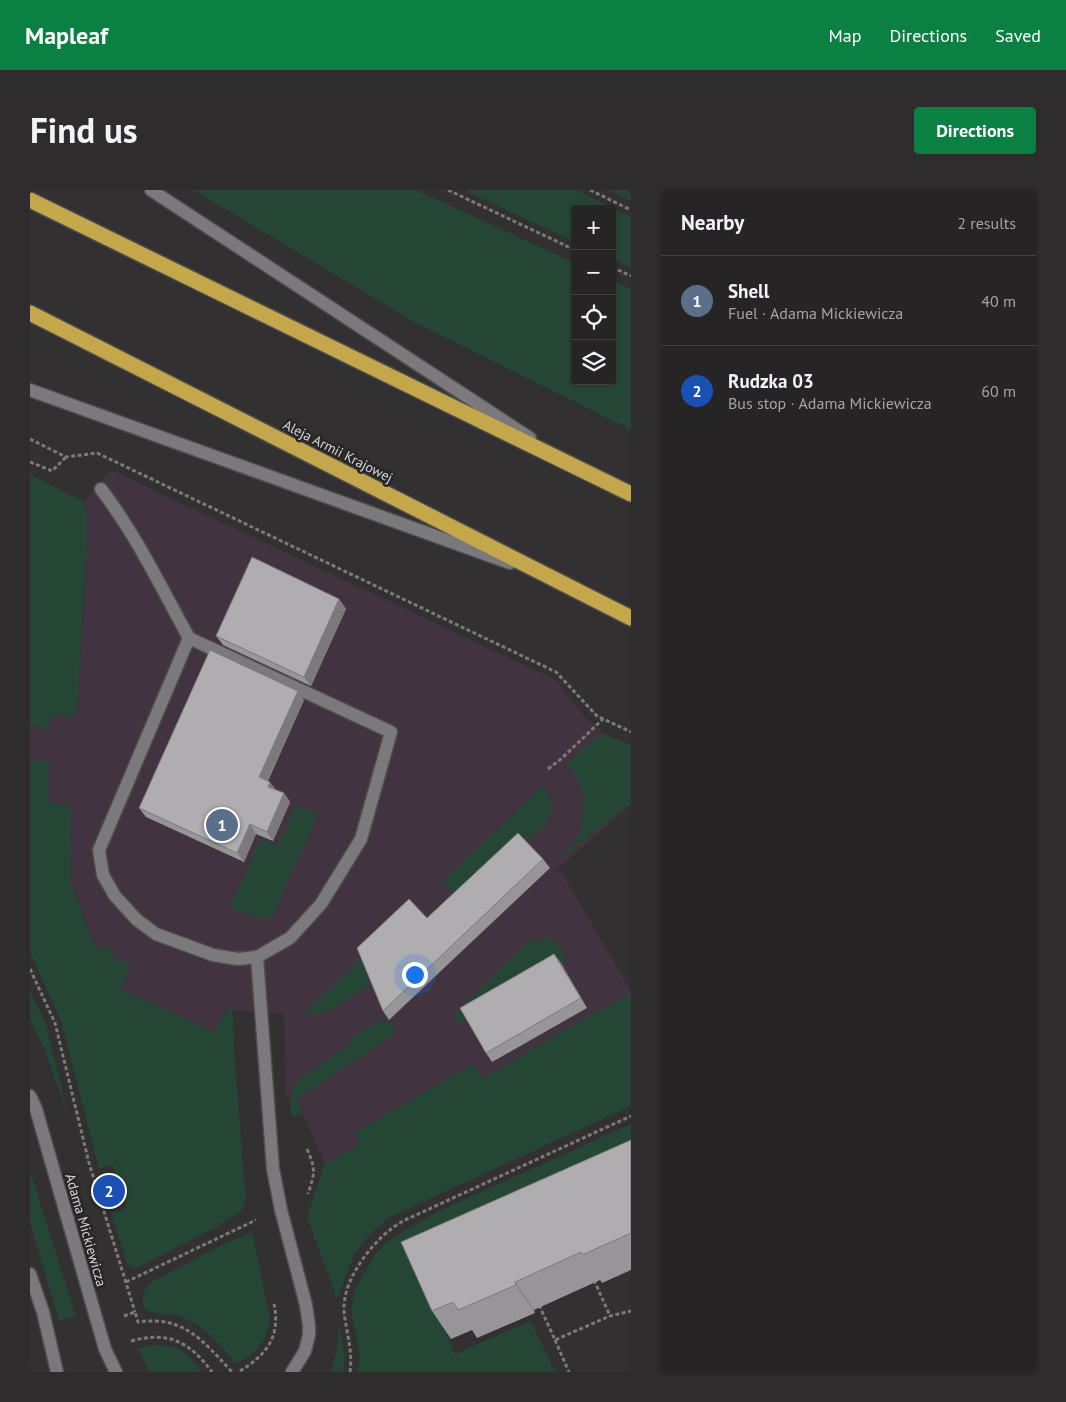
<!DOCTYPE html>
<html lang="en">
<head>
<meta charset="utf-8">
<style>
  body { margin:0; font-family:"PT Sans",sans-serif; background:#2e2c2d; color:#f1f3f6 }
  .controls { position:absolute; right:15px; top:15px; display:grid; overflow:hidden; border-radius:5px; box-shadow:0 1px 4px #0004 }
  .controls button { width:45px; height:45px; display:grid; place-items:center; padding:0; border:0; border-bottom:1px solid #424142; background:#262425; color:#f1f3f6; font:25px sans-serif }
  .you { position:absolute; left:384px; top:784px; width:18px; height:18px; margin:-12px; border:4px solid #fff; border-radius:50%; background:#1a73e8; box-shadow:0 0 0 8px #1a73e833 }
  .badge { display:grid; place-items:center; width:32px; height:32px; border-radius:50%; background:#0b8043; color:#fff; font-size:16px; font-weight:700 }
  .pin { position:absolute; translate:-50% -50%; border:2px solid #fff; box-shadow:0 1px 5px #0006 }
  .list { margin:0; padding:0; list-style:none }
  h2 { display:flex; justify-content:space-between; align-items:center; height:65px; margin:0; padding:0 20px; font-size:21px }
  h2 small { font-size:16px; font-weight:400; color:#a4a4a7 }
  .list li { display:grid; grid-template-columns:32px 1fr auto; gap:15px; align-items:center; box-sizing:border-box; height:90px; padding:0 20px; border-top:1px solid #424142 }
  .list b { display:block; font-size:19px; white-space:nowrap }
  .list p { margin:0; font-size:16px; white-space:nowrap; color:#a4a4a7 }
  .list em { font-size:16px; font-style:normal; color:#a4a4a7 }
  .icon { flex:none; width:28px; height:28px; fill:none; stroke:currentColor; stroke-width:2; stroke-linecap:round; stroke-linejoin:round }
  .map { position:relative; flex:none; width:601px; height:1182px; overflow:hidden; border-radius:5px }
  header { display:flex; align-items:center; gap:30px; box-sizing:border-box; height:70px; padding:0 25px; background:#0b8043; color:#fff }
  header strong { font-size:24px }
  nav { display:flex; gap:28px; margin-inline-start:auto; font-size:18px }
  .intro { display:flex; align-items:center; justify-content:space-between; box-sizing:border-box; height:120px; padding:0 30px }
  h1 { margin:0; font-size:35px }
  .button { padding:12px 22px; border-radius:5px; background:#0b8043; color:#fff; font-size:18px; font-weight:700 }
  main { display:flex; gap:30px; padding:0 30px }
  aside { flex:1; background:#262425; border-radius:5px; box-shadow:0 1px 4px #0004 }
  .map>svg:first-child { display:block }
</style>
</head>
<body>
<header>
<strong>Mapleaf</strong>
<nav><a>Map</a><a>Directions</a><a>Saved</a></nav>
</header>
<div class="intro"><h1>Find us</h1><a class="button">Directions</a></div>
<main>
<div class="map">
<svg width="601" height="1182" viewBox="0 0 601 1182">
  <rect width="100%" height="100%" fill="#323031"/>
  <polygon fill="#413340" points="81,280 526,490 554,526 576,545 601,555 601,614 524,682 531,681 601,801 601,804 453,888 443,874 325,942 330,954 295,973 266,911 255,906 254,824 197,819 184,842 90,799 99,780 66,760 40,690 42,622 39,617 18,614 0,570 0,537 19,538 20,525 40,527 47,520 58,333 54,312"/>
  <g fill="#264635">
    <polygon points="163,0 386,0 545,73 545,191 582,191 582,90 601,99 601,240 386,133"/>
    <polygon points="438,0 546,0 601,27 601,78 582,69 582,19 545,19 545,52 440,3"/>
    <polygon points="578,0 601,0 601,11"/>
    <polygon points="0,284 54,312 58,333 47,521 40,527 20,525 19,538 0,537"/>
    <polygon points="576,545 601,555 601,612 529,670 551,642 554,606 549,592 541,580 535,576 565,548"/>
    <path d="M0 570 19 572 18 613C28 614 37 612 42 622L40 690 66 760 80 755 82 766 96 772 99 780 90 799 184 842 197 819 202 818 206 886 216 1011 212 1020 186 1037 105 1079 97 1074 81 1023 96 1018 83 975 69 979 31 831 0 762Z"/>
    <path d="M513 596C523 609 522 618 517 633L431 712 413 691Z"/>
    <polygon points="266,615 288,624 243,726 233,730 200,717 231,649 248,656"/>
    <path d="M519 748C529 754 535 759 535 771L427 834 424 828 427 821 498 752Z"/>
    <path d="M331 768 340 794C319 808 299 827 273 825Z"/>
    <polygon points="0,801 16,835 39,927 13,856 0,829"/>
    <polygon points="601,804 601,916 360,1027 339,1045 324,1065 307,1109 277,1027 295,973 330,954 325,942 443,874 453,888 559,826"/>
    <path d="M354 829 363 836 366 843 266 910 272 923 262 928C257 899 265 891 288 876 299 869 310 861 321 854L319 849Z"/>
    <polygon points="601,934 601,952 377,1052 425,1164 501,1131 525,1182 328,1182 330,1166 321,1119 324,1102 343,1067 354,1055 367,1045 409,1021"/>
    <polygon points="0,981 46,1126 29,1131 0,1032"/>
    <path d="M222 1042 240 1129C236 1152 227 1165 206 1173 190 1155 174 1135 151 1127 140 1123 127 1125 116 1120 109 1108 113 1102 121 1092L194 1054Z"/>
    <polygon points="309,1136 315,1165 313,1182 301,1182 306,1162"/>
    <path d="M121 1155C147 1154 157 1160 171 1182H120L107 1158Z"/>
  </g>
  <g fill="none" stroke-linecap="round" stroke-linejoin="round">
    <defs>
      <g id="service">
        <polyline points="121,0 500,248"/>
        <polyline points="0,200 480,373"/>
        <path d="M71 299C106 345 131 397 159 448"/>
        <polygon points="159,448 361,542 331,649 291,714 260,748 227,767 208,769 183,765 126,744 107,730 85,706 73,685 69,660"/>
        <polyline points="227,767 243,979 251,1020 276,1115 279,1136 279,1145 275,1161 262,1182"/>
      </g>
      <g id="tertiary">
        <polyline points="0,906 6,919 75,1159 86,1182"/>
        <polyline points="0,1084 13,1122 27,1182"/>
      </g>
      <g id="motorway">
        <polyline points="0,10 601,304"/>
        <polyline points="0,123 601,428"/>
      </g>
    </defs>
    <use href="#service" stroke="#4e4d4e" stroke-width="15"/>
    <use href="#tertiary" stroke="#4e4d4e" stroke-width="15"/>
    <use href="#motorway" stroke="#4e4d4e" stroke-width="18"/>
    <g stroke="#7b797a" stroke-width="3" stroke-dasharray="4 2.5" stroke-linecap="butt">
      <polyline points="418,0 545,60"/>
      <polyline points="560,0 601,20"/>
      <polyline points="582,77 601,86"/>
      <polyline points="0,249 36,267 67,263 526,482 567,526 601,542"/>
      <polyline points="0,272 22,281 36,267"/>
      <polyline points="518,579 531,569 573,529"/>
      <polyline points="0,779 25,833 59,973 105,1122"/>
      <path d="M277 959C286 980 285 982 278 1004"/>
      <polyline points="564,1090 580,1126"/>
      <polyline points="96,1092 226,1030"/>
      <polyline points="509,1115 525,1150 580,1126 601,1121"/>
      <path d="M94 1126 105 1122 108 1132C154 1125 174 1152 202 1182"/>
      <polyline points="525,1150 539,1182"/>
      <path d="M101 1151C138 1141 159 1151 182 1182"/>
      <path d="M210 1181C236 1165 251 1147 244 1114"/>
      <path d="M320 1182C323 1160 316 1142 314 1121 312 1088 346 1046 373 1031L601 926"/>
    </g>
    <use href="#service" stroke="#7c797c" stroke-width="12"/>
    <use href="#tertiary" stroke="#7c797c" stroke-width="12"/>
    <use href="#motorway" stroke="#c4a74b" stroke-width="15"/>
  </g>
  <g fill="#979597">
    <polygon points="309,409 316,419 281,496 193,455 186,446"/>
    <polygon points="274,510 238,591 246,600 254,603 260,612 243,651 226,644 214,672 116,627 109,618"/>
    <polygon points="513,669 520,678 359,830 353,821 397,728"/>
    <polygon points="524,764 531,773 557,818 462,872 456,863"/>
    <polygon points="601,950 601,1080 572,1093 570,1090 504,1120 505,1123 447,1148 442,1140 421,1149 402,1121"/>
  </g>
  <g fill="#7b797b">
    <polygon points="309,409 316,419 281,496 274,487"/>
    <polygon points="268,501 274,510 235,596 229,587"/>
    <polygon points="240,592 247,601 238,597"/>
    <polygon points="254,603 260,612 243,651 237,642"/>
    <polygon points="220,634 226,644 214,672 207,663"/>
    <polygon points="524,764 531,773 557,818 551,808"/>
    <polygon points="485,1092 504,1120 505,1123 486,1095"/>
  </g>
  <g fill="#b0adb0" stroke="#7b797b">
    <polygon points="222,367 309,409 274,487 186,446"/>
    <polygon points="180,460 268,501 229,587 240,592 238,597 254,603 237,642 220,634 207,663 109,618"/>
    <polygon points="488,643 513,669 353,821 327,758 379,709 397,728"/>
    <polygon points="524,764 551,808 456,863 430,818"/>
    <polygon points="601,950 601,1043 552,1065 551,1062 485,1092 486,1095 428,1120 423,1112 402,1121 371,1052"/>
  </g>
  <g text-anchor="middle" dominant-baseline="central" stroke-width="5" stroke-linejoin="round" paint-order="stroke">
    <g font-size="14" fill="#d8d7d8" stroke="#282627">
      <text transform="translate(308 261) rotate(27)">Aleja Armii Krajowej</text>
      <text transform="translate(56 1040) rotate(74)">Adama Mickiewicza</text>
    </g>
  </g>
</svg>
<div class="controls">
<button>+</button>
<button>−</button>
<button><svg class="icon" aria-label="locate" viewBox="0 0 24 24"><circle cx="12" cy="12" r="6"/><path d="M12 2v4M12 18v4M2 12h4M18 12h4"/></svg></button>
<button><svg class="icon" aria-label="layers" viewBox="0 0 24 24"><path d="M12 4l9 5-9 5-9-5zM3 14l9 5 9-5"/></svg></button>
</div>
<div class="you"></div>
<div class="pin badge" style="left:192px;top:635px;background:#5c6f8a">1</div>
<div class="pin badge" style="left:79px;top:1001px;background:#1a4fb4">2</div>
</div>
<aside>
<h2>Nearby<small>2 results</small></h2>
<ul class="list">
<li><span class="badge" style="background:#5c6f8a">1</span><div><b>Shell</b><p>Fuel · Adama Mickiewicza</p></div><em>40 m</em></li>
<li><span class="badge" style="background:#1a4fb4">2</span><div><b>Rudzka 03</b><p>Bus stop · Adama Mickiewicza</p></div><em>60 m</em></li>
</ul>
</aside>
</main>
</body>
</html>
